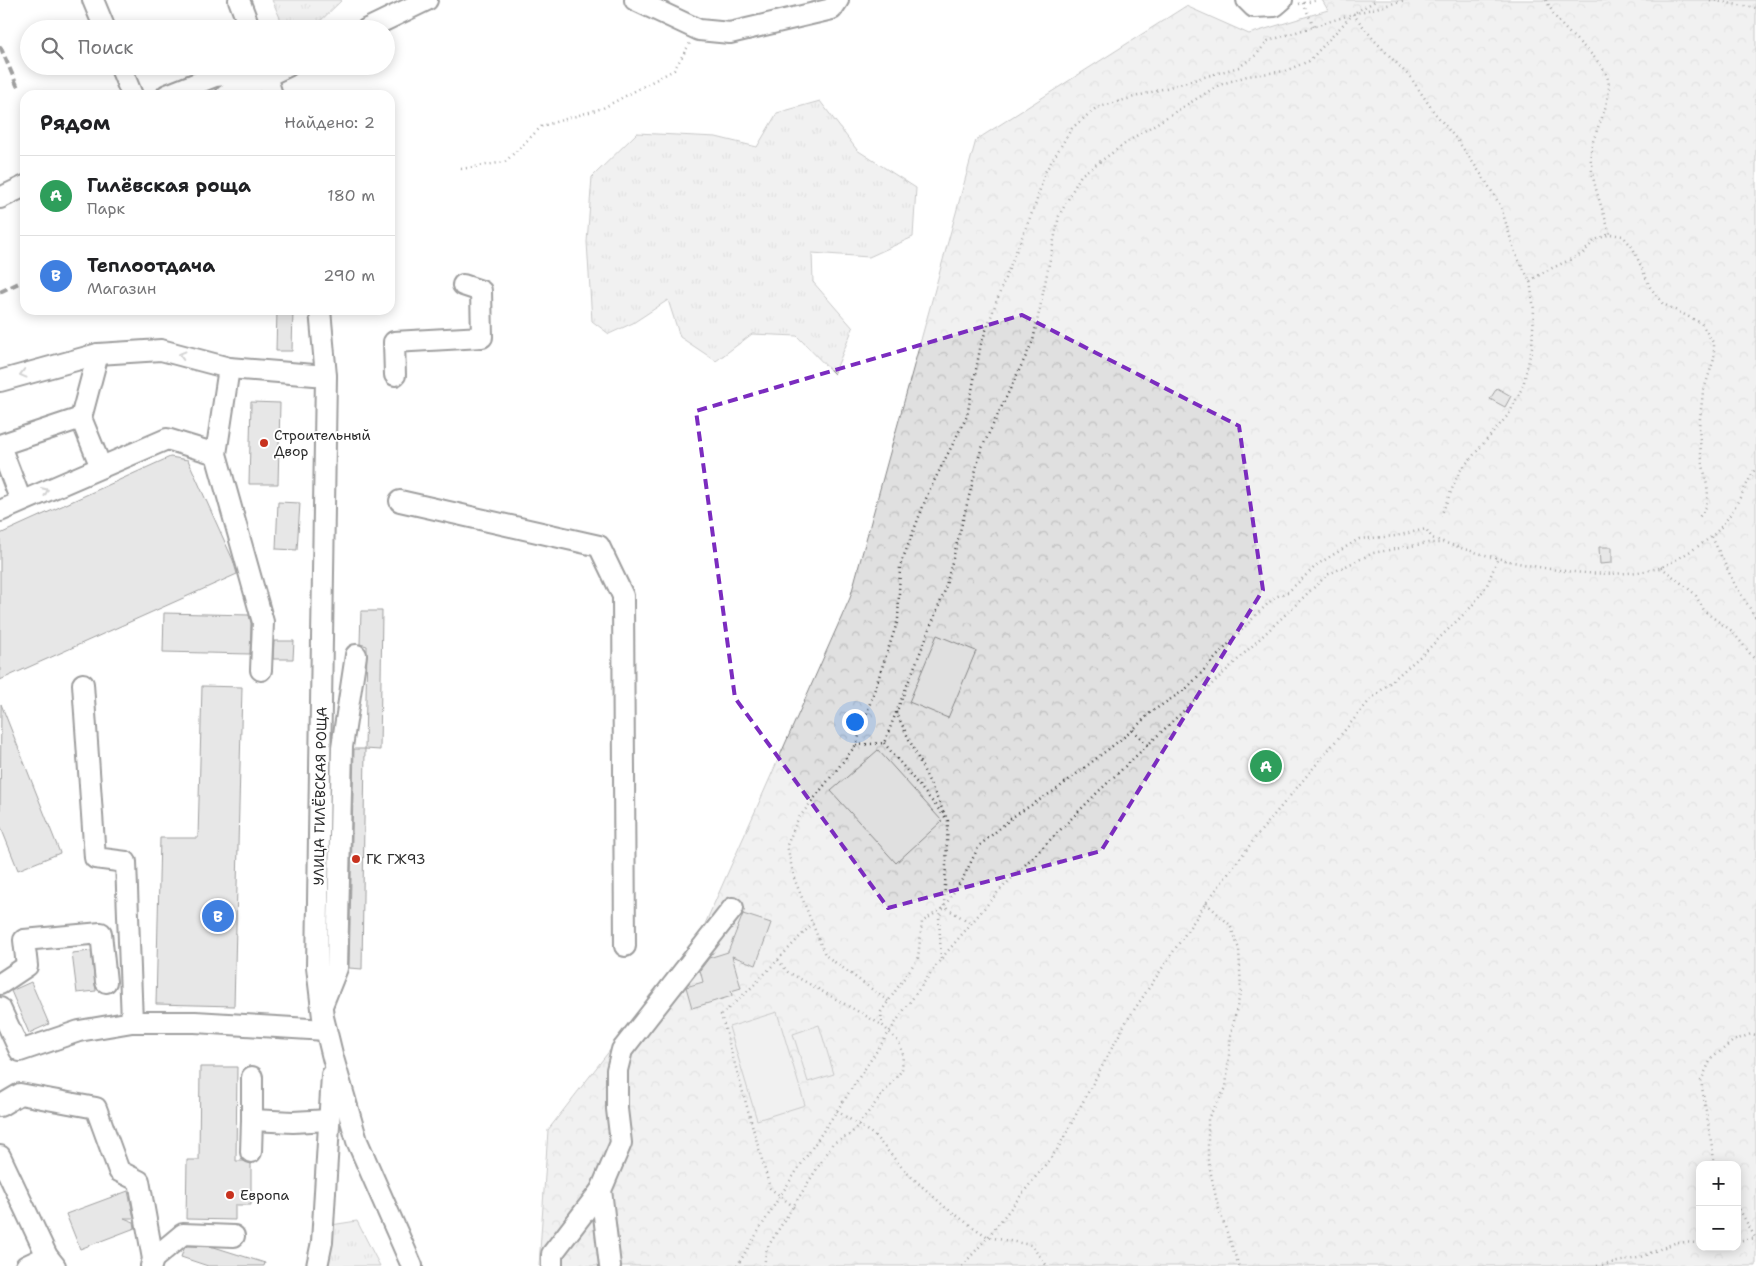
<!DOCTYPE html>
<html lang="ru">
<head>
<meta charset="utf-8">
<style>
  body { margin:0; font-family:"Shantell Sans",sans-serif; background:#f2f2f2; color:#202124 }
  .controls { position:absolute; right:15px; bottom:15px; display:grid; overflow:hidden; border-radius:10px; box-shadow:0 2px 12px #0003 }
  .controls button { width:45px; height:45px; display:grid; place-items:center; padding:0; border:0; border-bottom:1px solid #e0e0e0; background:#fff; color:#202124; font:25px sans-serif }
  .you { position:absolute; left:854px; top:721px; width:18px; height:18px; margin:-12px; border:4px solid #fff; border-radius:50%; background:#1a73e8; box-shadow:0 0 0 8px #1a73e833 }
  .badge { display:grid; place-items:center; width:32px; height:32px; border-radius:50%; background:#ea580c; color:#fff; font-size:16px; font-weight:700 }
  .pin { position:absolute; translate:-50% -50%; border:2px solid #fff; box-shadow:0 1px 5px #0006 }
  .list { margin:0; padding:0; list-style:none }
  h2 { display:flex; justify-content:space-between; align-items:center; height:65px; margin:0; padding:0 20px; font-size:21px }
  h2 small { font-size:16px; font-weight:400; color:#757577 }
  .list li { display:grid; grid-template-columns:32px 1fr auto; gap:15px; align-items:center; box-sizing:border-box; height:80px; padding:0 20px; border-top:1px solid #e0e0e0 }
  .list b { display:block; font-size:19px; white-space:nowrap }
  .list p { margin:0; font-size:16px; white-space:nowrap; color:#757577 }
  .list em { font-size:16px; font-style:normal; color:#757577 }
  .icon { flex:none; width:28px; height:28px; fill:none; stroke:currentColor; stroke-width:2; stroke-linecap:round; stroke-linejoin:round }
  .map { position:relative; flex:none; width:1756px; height:1266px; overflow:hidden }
  .search { position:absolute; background:#fff; box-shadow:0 2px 12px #0003; left:20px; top:20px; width:375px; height:55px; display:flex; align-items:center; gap:12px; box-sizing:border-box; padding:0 18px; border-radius:28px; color:#757577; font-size:19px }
  .panel { position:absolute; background:#fff; box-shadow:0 2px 12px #0003; left:20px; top:90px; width:375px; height:225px; border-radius:15px }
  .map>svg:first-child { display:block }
</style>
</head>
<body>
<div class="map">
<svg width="1756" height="1266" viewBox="0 0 1756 1266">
  <defs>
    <pattern id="grass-tufts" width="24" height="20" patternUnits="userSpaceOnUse" patternTransform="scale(1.25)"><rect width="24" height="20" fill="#e0e0e0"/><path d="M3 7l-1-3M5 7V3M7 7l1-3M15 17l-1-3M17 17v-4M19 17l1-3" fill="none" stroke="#c0c0c0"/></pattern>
    <pattern id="park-crowns" width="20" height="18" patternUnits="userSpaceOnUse" patternTransform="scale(1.25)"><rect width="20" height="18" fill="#e0e0e0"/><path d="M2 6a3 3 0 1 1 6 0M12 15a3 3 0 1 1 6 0" fill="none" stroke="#c0c0c0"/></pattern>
  </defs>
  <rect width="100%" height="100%" fill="#fff"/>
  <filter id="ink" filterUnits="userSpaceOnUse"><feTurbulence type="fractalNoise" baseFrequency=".02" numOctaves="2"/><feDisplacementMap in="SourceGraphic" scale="10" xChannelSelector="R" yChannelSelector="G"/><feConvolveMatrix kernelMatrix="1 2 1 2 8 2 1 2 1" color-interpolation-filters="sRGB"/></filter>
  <g filter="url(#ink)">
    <g fill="url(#grass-tufts)" stroke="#868686">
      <polygon points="272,0 342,0 312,29 285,29"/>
      <polygon points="820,101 857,150 916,188 913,237 869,257 812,253 813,282 853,328 834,374 797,336 752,334 716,361 680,337 668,300 633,323 609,334 592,321 587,242 592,177 637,133 716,137 757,147 777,113"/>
      <polygon points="357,1221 380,1266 328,1266 331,1225"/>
    </g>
    <path fill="url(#park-crowns)" stroke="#868686" fill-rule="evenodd" d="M1322 0H1756V1266H539L548 1130 701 933 850 598 976 140 1186 6 1249 34 1328 10ZM1700 1165H1737V1247H1700Z"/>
    <g fill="#e0e0e0" stroke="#868686">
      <polygon points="937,635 976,651 948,718 909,702"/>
      <polygon points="878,750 942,821 896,863 831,791"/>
      <polygon points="777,1012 805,1105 757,1120 729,1027"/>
      <polygon points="819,1025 834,1074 808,1082 793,1034"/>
    </g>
    <g fill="#cbcbcb" stroke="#2b2b2b">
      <polygon points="277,310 293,310 292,351 276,351"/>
      <polygon points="1497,388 1511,396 1505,407 1490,399"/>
      <polygon points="251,402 280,403 278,484 249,484"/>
      <polygon points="170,457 188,460 233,560 237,574 0,680 0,534"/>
      <polygon points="278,502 300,503 297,550 276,549"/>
      <polygon points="1599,547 1612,547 1612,563 1600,564"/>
      <polygon points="361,611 382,611 380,750 365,749 367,646 360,644"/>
      <polygon points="164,613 249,615 251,623 250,654 163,652"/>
      <polygon points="274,641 294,641 293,659 273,659"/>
      <polygon points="202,686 242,687 234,1006 156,1004 160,838 198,838"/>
      <polygon points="1,704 60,853 18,870 0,825"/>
      <polygon points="354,749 365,749 362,969 349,968"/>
      <polygon points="743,914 771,923 756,965 732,956 741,988 731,991 732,996 692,1008 686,987 703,982 700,970 709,958 728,952"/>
      <polygon points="91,951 96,991 77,993 72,953"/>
      <polygon points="31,982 49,1024 29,1033 11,991"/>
      <polygon points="200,1067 237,1067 236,1161 244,1161 251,1164 251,1205 235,1205 235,1220 186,1219 187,1160 199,1160"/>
      <polygon points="128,1191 134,1218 124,1218 134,1222 135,1228 80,1249 66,1214"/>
      <polygon points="187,1246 214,1247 265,1263 264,1266 208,1266 181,1257 184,1249"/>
    </g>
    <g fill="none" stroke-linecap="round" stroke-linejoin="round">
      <defs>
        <g id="minor">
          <polyline points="93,0 105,29"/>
          <polyline points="239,0 250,29"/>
          <polyline points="635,0 699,30 730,33 832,9 838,0"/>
          <polyline points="1247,0 1254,7 1275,6 1282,0"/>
          <polyline points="367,29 427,0"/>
          <polyline points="120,66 132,95"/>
          <polyline points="263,66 272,95"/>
          <polyline points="167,95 215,76 238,74 257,81"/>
          <polyline points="226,95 288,66"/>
          <polyline points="0,198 25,186"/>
          <polyline points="320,310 326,376 317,967 323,1017 333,1058 357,1141 412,1266"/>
          <polyline points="98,354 81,418 101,467"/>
          <polyline points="229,368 216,454 263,622 261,670"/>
          <polyline points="395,375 394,342 482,337 481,291 463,285"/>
          <polyline points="0,381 98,354 161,350 229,368 326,376"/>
          <polyline points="0,445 81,418"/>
          <polyline points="0,446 21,501"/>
          <polyline points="400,501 599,546 623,596 625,946"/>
          <polyline points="0,511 167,439 216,454"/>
          <polyline points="83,684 95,858 126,862 132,1022"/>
          <polyline points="0,984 27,966 24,940 101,933 106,982"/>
          <polyline points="323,1003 337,968 342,747 356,655"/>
          <polyline points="0,1008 20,1051 79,1031 132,1022 195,1022 326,1030"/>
          <polyline points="0,1106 20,1094 96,1108 119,1171 139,1181 153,1259 151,1266"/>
          <polyline points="252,1120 252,1077"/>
          <polyline points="251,1152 252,1120 293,1122 329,1120"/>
          <polyline points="0,1156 47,1256 55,1266"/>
          <polyline points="153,1259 183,1234 234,1236"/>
          <polyline points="26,1266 47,1256"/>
          <polyline points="317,1266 322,1242 332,1075"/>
          <polyline points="552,1266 552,1254 601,1190"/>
          <polyline points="610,1266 601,1190 621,1143 617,1109 617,1070 622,1050 733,908"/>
        </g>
      </defs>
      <use href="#minor" stroke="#2b2b2b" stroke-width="24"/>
      <g stroke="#2b2b2b" stroke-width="2.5" stroke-dasharray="1 4" stroke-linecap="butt">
        <path d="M1546 0C1550 7 1554 16 1560 23 1574 40 1596 54 1606 74 1616 94 1597 125 1592 145 1586 170 1603 209 1610 234"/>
        <polyline points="1710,0 1756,8"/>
        <polyline points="1303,3 1314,27"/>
        <polyline points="1299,4 1318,0"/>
        <polyline points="1356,12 1377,0"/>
        <polyline points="1353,14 1375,41 1411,78 1434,112 1458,141 1485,180 1501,207 1515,253 1530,281 1534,310 1532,347 1523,386 1509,414 1459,472 1441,516"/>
        <polyline points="461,169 505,162 542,126 603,108 674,70 690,43"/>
        <polyline points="1530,281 1544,272 1582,254 1595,240 1610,234 1623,236 1633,248 1650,287 1663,304 1701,323 1714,344 1714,359 1703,392 1699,427 1701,454 1708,491 1706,507 1698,519"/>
        <polyline points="1712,537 1734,583 1756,618"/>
        <polyline points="1661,567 1695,594 1705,612 1732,631 1756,661"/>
        <polyline points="896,712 948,821 944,907 971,923"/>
        <polyline points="1133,730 1148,745"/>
        <polyline points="884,743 945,817"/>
        <polyline points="856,745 884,743 944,593 981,450 1033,341 1059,216 1081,175 1136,136 1219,85 1247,76 1285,71 1309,61 1352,15"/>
        <polyline points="1206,903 1230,925 1239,949 1241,990 1231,1034 1226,1088 1208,1118 1208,1160 1218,1207 1239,1266"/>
        <path d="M941 959 939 917 944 907 963 878 979 846 1014 816 1057 789 1133 730 1151 712 1186 689 1256 615 1275 597 1288 592 1318 564 1359 539 1396 536 1426 529 1432 538C1494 561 1594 585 1659 568 1669 565 1703 544 1711 537 1732 519 1743 490 1756 467"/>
        <polyline points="778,960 788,972 882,1025"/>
        <polyline points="888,1001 825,955 794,878 787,845 798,819 856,745 898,620 900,566 929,491 967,416 981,344 1004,281 1036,203 1045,172 1072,128 1096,108 1239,67 1256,55 1268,41 1353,14 1406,0"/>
        <polyline points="837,1111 874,1135 905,1171 945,1207 967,1223 988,1237 1031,1245 1047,1266"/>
        <polyline points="1715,1165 1701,1081 1711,1059 1733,1041 1751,1034 1756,1035"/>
        <polyline points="1737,1205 1756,1239"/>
        <polyline points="794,1207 770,1188 721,1015 752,987 813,923"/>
        <polyline points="1737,1241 1756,1238"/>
        <polyline points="737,1266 780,1196 904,1010 941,959 998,892 1098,792 1327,575 1373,553 1428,543 1443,543"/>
        <polyline points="764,1266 767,1248 833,1143 850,1135 902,1070 903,1055 899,1042 882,1025 881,1012 918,958 922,922 943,908"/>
        <polyline points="962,1266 988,1237 1057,1150 1126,1022 1206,903 1259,833 1370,700 1424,653 1472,606 1487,585 1498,558"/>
        <polyline points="1597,1266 1638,1258 1677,1242 1700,1243"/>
      </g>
      <use href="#minor" stroke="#fff" stroke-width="20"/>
      <g stroke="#2b2b2b" stroke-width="4" stroke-dasharray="8 4" stroke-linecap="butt">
        <polyline points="0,46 19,90"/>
        <polyline points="0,292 25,280"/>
      </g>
    </g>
    <defs><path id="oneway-chevron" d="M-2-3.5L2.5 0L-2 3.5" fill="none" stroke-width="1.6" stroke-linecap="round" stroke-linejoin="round" transform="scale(1.25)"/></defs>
    <g stroke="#a0a0a0">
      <use href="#oneway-chevron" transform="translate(182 355) rotate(-165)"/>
      <use href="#oneway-chevron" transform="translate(23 374) rotate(165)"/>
      <use href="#oneway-chevron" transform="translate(45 491) rotate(-23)"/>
    </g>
  </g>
  <path d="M0 0H1756V1266H0ZM1022 315 1239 426 1263 590 1101 851 888 908 735 698 696 411Z" fill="#fff" fill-opacity=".55" fill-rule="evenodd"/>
  <path fill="none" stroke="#7b2cbf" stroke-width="4" stroke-dasharray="10 6" stroke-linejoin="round" d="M1022 315 1239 426 1263 590 1101 851 888 908 735 698 696 411Z"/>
  <g fill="#c8321e" stroke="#fff" stroke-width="2">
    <circle cx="264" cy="443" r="5"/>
    <circle cx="356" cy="859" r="5"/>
    <circle cx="230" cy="1195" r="5"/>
  </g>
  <g text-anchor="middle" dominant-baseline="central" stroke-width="4" stroke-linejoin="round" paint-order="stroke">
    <g font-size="14" fill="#2b2b2b" stroke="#fff" text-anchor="start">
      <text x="274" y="435">Строительный<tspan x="274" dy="16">Двор</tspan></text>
      <text x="366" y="859">ГК ГЖ93</text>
      <text x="240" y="1195">Европа</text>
    </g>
    <g font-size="14" fill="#2b2b2b" stroke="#fff">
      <text transform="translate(320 796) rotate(-89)">УЛИЦА ГИЛЁВСКАЯ РОЩА</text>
    </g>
  </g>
</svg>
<div class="controls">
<button>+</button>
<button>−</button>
</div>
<div class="you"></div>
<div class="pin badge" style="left:1266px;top:766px;background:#2e9e5b">A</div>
<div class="pin badge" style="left:218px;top:916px;background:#3f7fe0">B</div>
<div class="search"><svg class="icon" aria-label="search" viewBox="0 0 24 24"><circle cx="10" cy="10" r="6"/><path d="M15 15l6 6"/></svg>Поиск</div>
<section class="panel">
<h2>Рядом<small>Найдено: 2</small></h2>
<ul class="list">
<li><span class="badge" style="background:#2e9e5b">A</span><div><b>Гилёвская роща</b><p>Парк</p></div><em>180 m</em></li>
<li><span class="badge" style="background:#3f7fe0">B</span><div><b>Теплоотдача</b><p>Магазин</p></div><em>290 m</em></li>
</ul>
</section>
</div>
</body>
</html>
